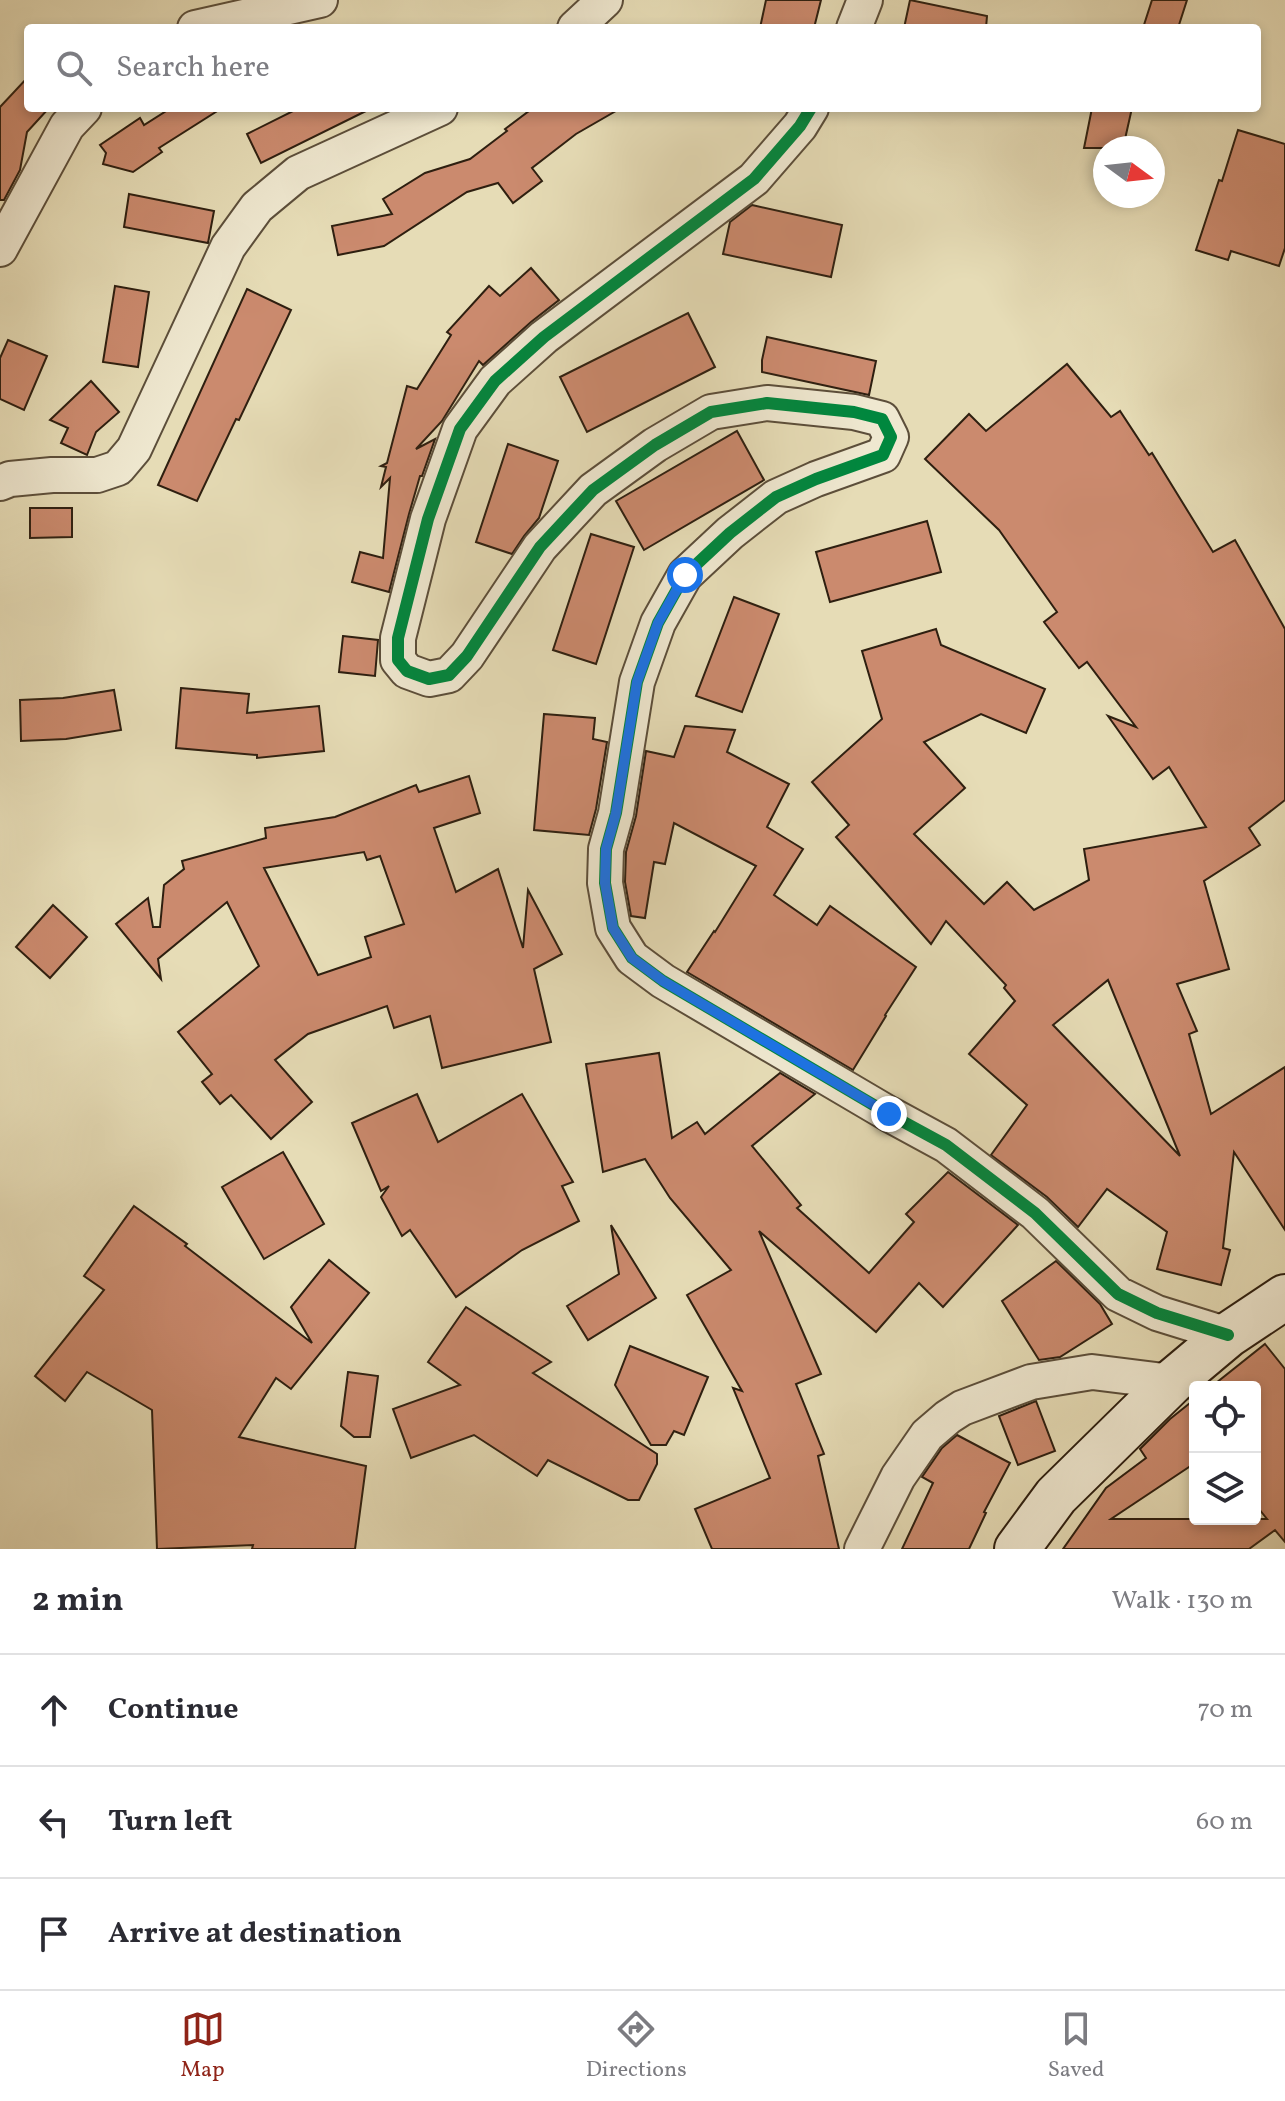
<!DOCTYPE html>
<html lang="en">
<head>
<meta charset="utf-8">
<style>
  body { margin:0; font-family:Vollkorn,serif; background:#f2f2f3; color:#2b2b33 }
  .controls { position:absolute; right:24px; bottom:24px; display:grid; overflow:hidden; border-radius:8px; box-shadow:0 4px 12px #0003 }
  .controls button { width:72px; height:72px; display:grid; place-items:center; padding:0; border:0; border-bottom:2px solid #e1e1e2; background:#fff; color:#2b2b33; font:40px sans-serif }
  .compass { position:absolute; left:1093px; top:136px; width:72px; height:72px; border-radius:50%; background:#fff; box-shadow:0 4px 12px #0003; rotate:105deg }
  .stop { position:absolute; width:24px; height:24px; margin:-18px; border:6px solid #1a73e8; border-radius:50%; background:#fff }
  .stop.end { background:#1a73e8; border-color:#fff; box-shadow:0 2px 8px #0008 }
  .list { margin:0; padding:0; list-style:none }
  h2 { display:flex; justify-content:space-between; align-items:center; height:104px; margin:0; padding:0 32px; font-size:34px }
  h2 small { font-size:26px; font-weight:400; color:#7c7c81 }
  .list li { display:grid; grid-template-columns:52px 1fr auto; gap:24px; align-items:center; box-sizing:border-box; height:112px; padding:0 32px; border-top:2px solid #e1e1e2 }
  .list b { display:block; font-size:30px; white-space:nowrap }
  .list em { font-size:26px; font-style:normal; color:#7c7c81 }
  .icon { flex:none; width:44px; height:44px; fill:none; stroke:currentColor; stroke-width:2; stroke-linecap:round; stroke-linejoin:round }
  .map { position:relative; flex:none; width:1285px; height:1549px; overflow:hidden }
  .search { position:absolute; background:#fff; box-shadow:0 4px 12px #0003; left:24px; right:24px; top:24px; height:88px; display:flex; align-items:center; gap:20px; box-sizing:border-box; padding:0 28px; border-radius:8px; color:#7c7c81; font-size:30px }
  .sheet { height:440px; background:#fff }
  nav { display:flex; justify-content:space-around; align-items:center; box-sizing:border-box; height:112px; border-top:2px solid #e1e1e2; background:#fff; font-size:22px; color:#7c7c81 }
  nav a { display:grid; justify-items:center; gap:4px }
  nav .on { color:#8f2418 }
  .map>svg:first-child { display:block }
</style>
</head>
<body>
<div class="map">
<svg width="1285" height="1549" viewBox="0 0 1285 1549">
  <rect width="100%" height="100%" fill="#e6dcb6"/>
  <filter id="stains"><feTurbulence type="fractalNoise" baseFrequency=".0025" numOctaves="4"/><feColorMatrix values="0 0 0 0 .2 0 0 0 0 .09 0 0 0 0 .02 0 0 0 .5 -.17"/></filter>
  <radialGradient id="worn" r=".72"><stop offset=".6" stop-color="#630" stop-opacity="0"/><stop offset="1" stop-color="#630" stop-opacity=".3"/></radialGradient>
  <g fill="#cb8a6e" stroke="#2e1f10" stroke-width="2" fill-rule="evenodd">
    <polygon points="766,0 821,0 814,28 760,28"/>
    <polygon points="910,0 987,16 986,28 904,28"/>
    <polygon points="1152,0 1187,0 1178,28 1143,28"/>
    <polygon points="28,77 28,108 49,108 27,132 20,170 4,200 0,200 0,107"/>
    <polygon points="171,108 222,108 159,148 162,152 133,172 103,164 106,153 100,145 140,118 144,125"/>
    <polygon points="299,108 372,108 261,163 247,134"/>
    <polygon points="533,108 621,108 576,134 532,168 542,181 513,203 498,183 467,192 384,246 338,255 332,226 392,214 383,199 425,173 470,159 507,131 505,129"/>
    <polygon points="1092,108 1132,108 1123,148 1084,148"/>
    <polygon points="1238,130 1285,144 1285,248 1279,266 1231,251 1228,260 1196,250 1219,180 1222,181"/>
    <polygon points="129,194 214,211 208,243 124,227"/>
    <polygon points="752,205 842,225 831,277 723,254 730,222"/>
    <polygon points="531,268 559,300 531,322 483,365 479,361 442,421 416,449 435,439 422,476 420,476 409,514 389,592 352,582 360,552 383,558 390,478 381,487 386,467 381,466 387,463 407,386 417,389 451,335 447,332 489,286 500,296"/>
    <polygon points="115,286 149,292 138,367 103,362"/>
    <polygon points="247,289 291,310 239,420 236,419 197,501 158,485"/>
    <polygon points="688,313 715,367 587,432 560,377"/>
    <polygon points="767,337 876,361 869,395 762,372 762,360"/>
    <polygon points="8,340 47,356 24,410 0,399 0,358"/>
    <path d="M1067 364 1111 417 1120 411 1149 455 1152 453 1213 552 1235 540 1285 629V800L1249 828 1260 845 1204 881 1229 969 1177 984 1197 1031 1189 1034 1211 1114 1285 1067V1230L1234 1152 1223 1248 1230 1250 1221 1285 1157 1269 1167 1232 1107 1189 1078 1227 1047 1197 991 1155 1027 1105 969 1054 1015 1001 1004 988 1006 985 946 921 931 944 836 837 849 825 812 782 882 719 862 651 936 629 941 645 1045 689 1026 733 981 714 924 742 965 788 914 834 984 904 1007 882 1034 910 1089 880 1084 849 1206 827 1169 767 1153 779 1108 716 1136 727 1087 662 1079 668 1044 622 1057 612 999 530 925 459 969 414 986 431ZM1108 980 1180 1156 1053 1025Z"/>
    <polygon points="91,381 119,412 96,432 87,455 61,443 68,428 50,420"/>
    <polygon points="737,431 764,480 644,550 616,501"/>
    <polygon points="508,444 558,461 539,518 524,536 512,554 476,542"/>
    <polygon points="30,508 72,508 72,537 30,538"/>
    <polygon points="927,521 941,572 830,602 816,552"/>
    <polygon points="591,534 634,547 596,664 553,650"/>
    <polygon points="734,597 779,614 742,712 696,696"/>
    <polygon points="343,636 378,640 375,676 339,672"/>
    <polygon points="181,688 249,694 247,713 319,706 324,751 257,758 257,755 176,748"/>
    <polygon points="114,690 121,730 66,739 21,741 20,700 63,698"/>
    <polygon points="544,714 595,718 593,739 607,742 596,809 589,835 534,830"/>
    <polygon points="685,726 735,730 727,752 789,784 767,827 803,849 774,895 817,925 830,906 916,967 885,1015 886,1016 853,1070 687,972 714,931 715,932 756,866 674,823 665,864 654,862 645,918 631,916 625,882 626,852 636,816 646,751 674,757"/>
    <path d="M469 776 480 813 434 828 456 892 498 869 523 948 528 890 562 954 534 969 551 1042 442 1068 430 1016 394 1028 387 1006 308 1034 275 1060 312 1102 271 1139 231 1095 220 1104 202 1082 212 1074 178 1032 259 966 227 902 158 959 161 979 116 924 148 898 153 927H160L164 885 184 869 182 861 266 838 265 828 335 817 416 785 419 792ZM364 852 367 860 380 856 404 924 365 937 371 957 318 975 264 868Z"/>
    <polygon points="53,905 87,937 50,978 16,947"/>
    <polygon points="659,1053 672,1138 697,1122 705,1134 780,1073 815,1094 752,1146 801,1205 797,1208 869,1273 914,1222 906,1214 948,1172 1018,1225 943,1307 919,1283 876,1332 759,1231 821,1374 796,1384 824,1454 818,1456 839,1549 712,1549 695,1509 770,1478 733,1388 742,1391 687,1295 731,1270 670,1198 645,1159 603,1172 586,1064"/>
    <polygon points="417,1094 438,1142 522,1094 573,1182 562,1186 579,1221 522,1250 456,1297 410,1230 402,1236 381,1197 389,1186 381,1191 352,1123"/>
    <polygon points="283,1152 324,1224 264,1259 222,1187"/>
    <polygon points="134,1206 187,1244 185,1246 312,1343 291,1307 329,1260 369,1293 291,1389 276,1378 239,1437 366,1466 355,1549 252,1549 253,1545 157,1549 152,1410 87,1372 65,1401 35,1376 104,1290 84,1276"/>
    <polygon points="611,1225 656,1298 588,1340 567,1306 619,1274"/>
    <polygon points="1056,1261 1100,1304 1112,1324 1060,1357 1039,1360 1002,1301"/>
    <polygon points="466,1307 551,1362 533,1373 657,1454 657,1464 639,1500 628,1500 548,1460 537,1476 474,1435 411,1458 393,1409 460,1385 428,1362"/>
    <polygon points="1265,1344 1285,1369 1285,1542 1275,1530 1249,1549 1063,1549 1106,1488 1146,1458 1140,1449 1170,1419 1195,1399 1195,1463 1111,1519 1267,1519 1255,1504 1255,1387 1211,1387"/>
    <polygon points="630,1346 708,1377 684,1435 674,1431 666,1445 651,1445 615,1385"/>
    <polygon points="348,1372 378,1376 370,1437 354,1437 341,1426"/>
    <polygon points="1036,1401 1055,1451 1018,1465 999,1416"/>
    <polygon points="957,1435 1010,1463 984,1512 986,1513 969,1549 902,1549 933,1483 922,1477 942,1448"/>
  </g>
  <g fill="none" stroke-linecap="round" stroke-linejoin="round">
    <defs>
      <g id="street">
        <polyline points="195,28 320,0"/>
        <polyline points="575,28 605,0"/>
        <polyline points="854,28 865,0"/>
        <polyline points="811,108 800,126 754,179 544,337 495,381 460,429 428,519 398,638 398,660 407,671 429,679 449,675 467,656 540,547 593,490 655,445 711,412 767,403 854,412 882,419 891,437 883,455 816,479 776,497 730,533 685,575 658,623 637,682 616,813 606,849 605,883 613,928 632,958 663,981 889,1114 946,1145 1035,1213 1118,1294 1157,1313 1228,1335"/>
        <polyline points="0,249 67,126 84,108"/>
        <polyline points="0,483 10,479 52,475 97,475 118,468 134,449 228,247 257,207 298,173 440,108"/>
        <polyline points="862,1549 898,1477 927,1435 948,1417 962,1408 1031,1382 1092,1372 1172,1382"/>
      </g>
      <polyline id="secondary" points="1017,1549 1056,1496 1172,1382 1228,1335 1285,1297"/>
    </defs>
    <use href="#street" stroke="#5c4e3a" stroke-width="38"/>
    <use href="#secondary" stroke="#2e1f10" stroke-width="48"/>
    <use href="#street" stroke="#efe8d0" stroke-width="34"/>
    <use href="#secondary" stroke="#efe8d0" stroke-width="44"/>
    <defs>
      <polyline id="cycleway" points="811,108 800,126 754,179 544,337 495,381 460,429 428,519 398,638 398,660 407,671 429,679 449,675 467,656 540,547 593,490 655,445 711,412 767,403 854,412 882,419 891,437 883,455 816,479 776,497 730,533 685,575 658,623 637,682 616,813 606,849 605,883 613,928 632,958 663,981 889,1114 946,1145 1035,1213 1118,1294 1157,1313 1228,1335"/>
    </defs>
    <use href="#cycleway" stroke="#efe8d0" stroke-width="17"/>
    <use href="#cycleway" stroke="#00873e" stroke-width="12"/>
  </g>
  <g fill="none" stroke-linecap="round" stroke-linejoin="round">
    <polyline stroke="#1a73e8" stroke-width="10" points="685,575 658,623 637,682 616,813 606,849 605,883 613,928 632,958 663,981 889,1114"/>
  </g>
  <rect width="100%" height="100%" filter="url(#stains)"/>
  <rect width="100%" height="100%" fill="url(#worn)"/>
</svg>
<div class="controls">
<button><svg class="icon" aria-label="locate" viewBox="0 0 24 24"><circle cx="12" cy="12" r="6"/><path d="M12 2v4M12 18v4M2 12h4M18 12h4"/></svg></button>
<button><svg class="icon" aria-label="layers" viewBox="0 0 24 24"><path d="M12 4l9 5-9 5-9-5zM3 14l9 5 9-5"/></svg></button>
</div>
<svg class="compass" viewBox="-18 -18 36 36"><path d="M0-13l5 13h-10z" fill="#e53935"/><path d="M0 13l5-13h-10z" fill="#7c7c81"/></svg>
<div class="stop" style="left:685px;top:575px"></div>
<div class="stop end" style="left:889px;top:1114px"></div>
<div class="search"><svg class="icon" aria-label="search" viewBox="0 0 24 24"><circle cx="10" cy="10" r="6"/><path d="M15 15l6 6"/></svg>Search here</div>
</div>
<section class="sheet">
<h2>2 min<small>Walk · 130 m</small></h2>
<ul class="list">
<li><svg class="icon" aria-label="ahead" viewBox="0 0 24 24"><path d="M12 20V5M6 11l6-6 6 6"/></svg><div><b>Continue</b></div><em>70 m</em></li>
<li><svg class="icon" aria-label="left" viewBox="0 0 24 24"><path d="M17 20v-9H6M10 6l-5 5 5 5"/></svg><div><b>Turn left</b></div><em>60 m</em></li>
<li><svg class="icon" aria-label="arrive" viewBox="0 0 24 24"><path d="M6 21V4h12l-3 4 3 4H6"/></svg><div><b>Arrive at destination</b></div></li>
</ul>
</section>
<nav>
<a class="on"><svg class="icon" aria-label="map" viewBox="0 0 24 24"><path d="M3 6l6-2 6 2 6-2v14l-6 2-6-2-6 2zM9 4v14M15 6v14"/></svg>Map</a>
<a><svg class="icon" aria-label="directions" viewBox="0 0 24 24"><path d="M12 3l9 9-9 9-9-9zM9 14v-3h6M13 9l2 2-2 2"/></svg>Directions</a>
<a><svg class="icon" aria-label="saved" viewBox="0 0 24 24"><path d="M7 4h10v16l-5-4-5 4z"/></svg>Saved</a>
</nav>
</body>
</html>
